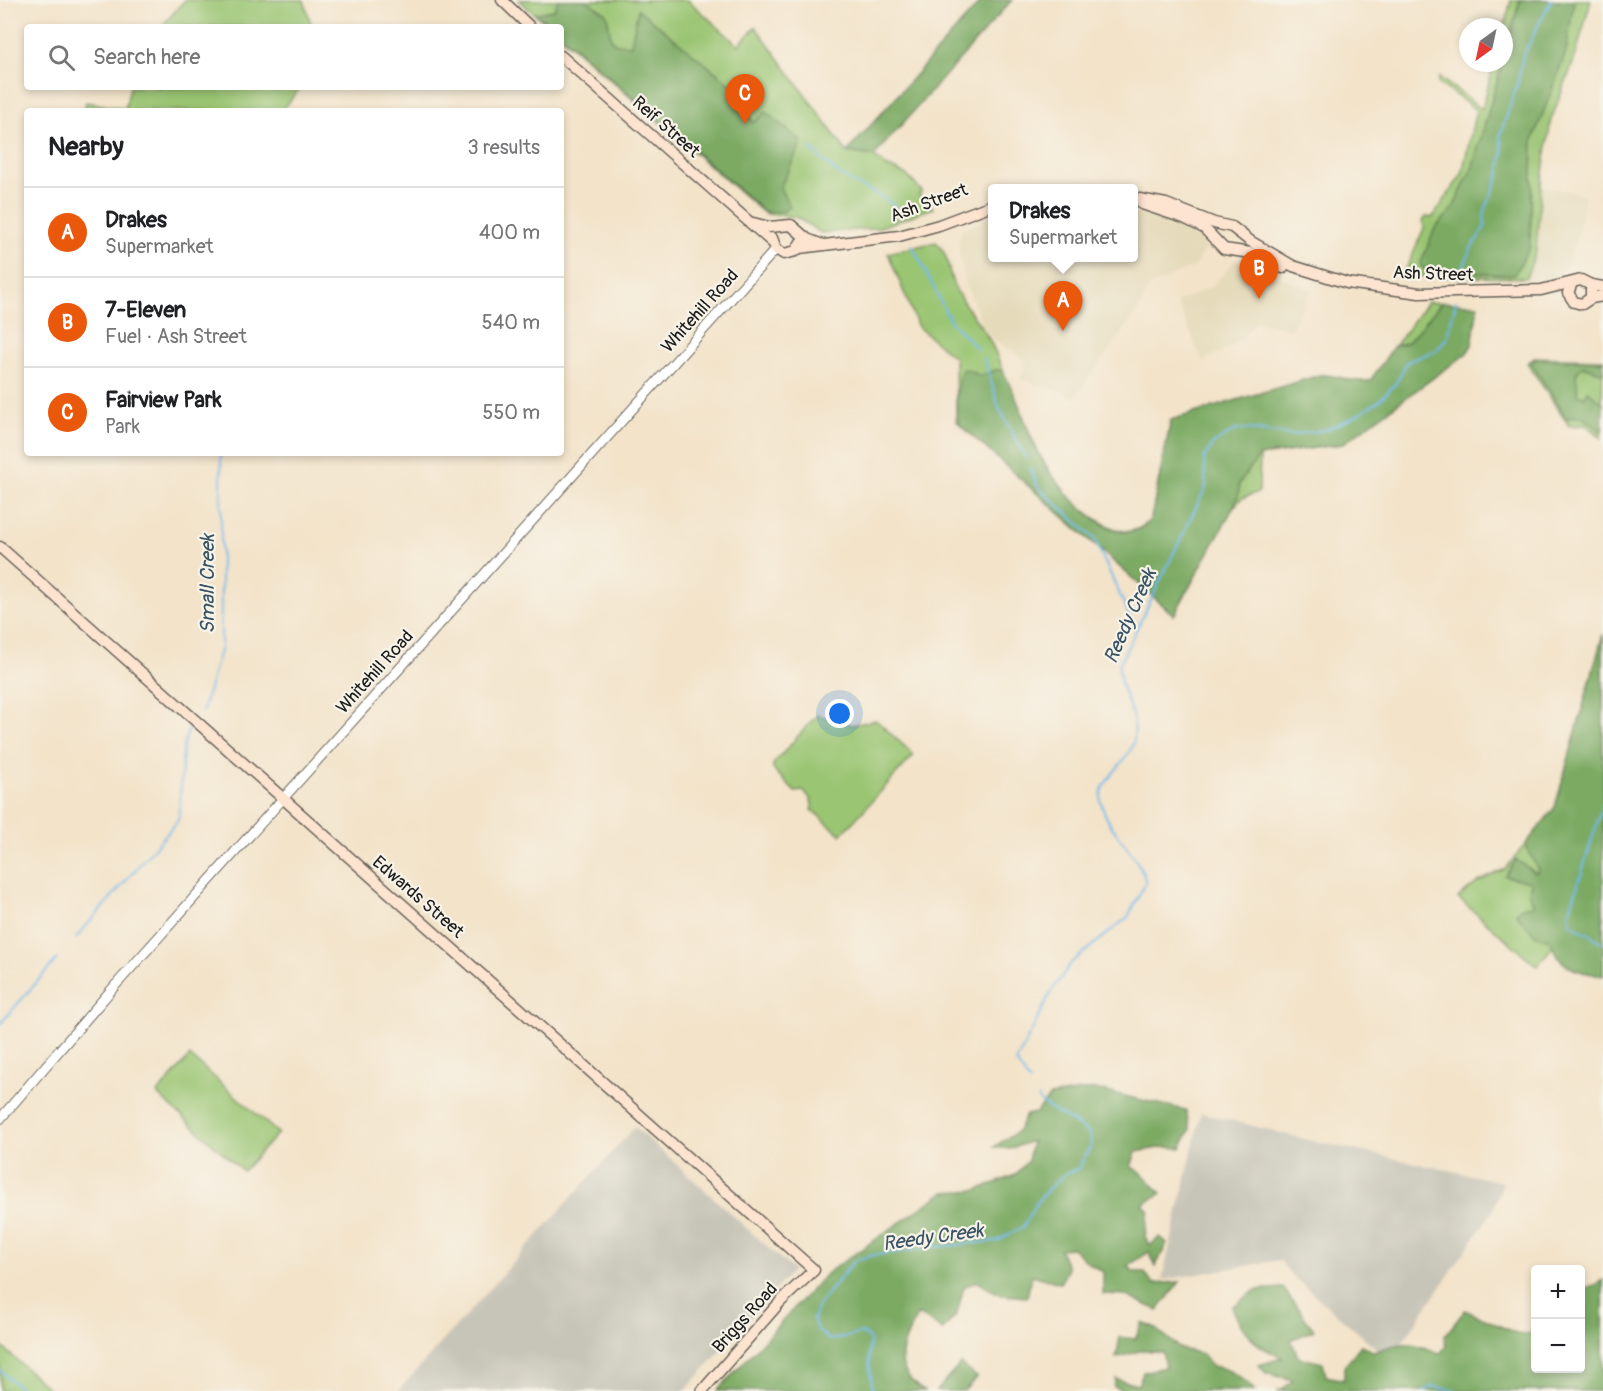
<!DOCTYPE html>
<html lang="en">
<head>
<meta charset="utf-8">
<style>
  body { margin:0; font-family:Pangolin,sans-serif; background:#f2f2f2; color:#202124 }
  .controls { position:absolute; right:18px; bottom:18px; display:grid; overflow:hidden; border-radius:6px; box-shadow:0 3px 9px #0003 }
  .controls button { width:54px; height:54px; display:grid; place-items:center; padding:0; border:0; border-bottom:2px solid #e0e0e0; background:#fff; color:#202124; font:30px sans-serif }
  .compass { position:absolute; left:1459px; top:18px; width:54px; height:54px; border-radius:50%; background:#fff; box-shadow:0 3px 9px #0003; rotate:213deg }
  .you { position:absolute; left:840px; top:714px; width:21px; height:21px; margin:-15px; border:4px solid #fff; border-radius:50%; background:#1a73e8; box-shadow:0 0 0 9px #1a73e833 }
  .badge { display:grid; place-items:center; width:39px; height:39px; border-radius:50%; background:#ea580c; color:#fff; font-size:20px; font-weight:700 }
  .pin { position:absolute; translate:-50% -50px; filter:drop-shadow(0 2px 3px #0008) }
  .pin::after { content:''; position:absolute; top:32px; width:21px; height:18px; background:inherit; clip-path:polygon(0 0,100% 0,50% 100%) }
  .popup { position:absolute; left:988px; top:184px; width:150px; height:78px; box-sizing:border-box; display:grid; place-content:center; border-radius:6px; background:#fff; filter:drop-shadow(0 2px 4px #0005); font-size:20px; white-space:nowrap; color:#757577 }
  .popup b { font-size:22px; color:#202124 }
  .popup::after { content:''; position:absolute; left:50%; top:100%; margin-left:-12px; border:12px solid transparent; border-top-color:#fff }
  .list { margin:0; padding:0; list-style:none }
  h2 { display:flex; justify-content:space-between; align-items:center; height:78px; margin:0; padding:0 24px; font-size:26px }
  h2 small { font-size:20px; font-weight:400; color:#757577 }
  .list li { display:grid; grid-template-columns:39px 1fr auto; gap:18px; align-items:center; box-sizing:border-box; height:90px; padding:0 24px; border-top:2px solid #e0e0e0 }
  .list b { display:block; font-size:22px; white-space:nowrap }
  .list p { margin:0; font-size:20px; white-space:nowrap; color:#757577 }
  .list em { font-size:20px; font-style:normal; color:#757577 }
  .icon { flex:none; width:33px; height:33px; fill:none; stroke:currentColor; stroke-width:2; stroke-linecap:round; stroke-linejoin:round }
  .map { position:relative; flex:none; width:1603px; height:1391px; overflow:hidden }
  .search { position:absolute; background:#fff; box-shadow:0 3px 9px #0003; left:24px; top:24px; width:540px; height:66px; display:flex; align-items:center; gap:15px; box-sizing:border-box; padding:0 21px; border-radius:6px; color:#757577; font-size:22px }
  .panel { position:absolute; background:#fff; box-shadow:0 3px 9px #0003; left:24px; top:108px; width:540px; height:348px; border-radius:6px }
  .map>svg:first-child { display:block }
</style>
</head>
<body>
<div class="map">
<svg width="1603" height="1391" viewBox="0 0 1603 1391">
  <rect width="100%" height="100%" fill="#f7f3e8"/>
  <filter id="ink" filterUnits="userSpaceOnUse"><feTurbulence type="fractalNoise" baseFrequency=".0167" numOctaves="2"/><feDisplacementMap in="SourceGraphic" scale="12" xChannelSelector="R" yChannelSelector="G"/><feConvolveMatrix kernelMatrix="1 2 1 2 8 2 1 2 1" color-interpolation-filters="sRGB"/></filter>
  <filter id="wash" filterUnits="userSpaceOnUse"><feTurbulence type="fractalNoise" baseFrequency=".008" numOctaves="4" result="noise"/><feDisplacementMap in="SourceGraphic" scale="24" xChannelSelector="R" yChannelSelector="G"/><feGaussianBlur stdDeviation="1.35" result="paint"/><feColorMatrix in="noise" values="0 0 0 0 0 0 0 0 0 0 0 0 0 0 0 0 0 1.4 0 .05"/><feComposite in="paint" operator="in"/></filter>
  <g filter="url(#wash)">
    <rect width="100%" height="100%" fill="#f3e3c9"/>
    <g fill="#e5daba">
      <polygon points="1541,186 1585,195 1578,233 1566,266 1558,276 1550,279 1526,278 1536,251"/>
      <polygon points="1134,213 1156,219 1198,236 1206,246 1196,265 1149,287 1138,310 1075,397 1020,378 1027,361 991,337 982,323 964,280 958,244 962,230 992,216 992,258 1134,258"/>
      <polygon points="1236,259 1311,290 1291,329 1256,321 1237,343 1203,361 1177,302 1213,286"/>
    </g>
    <g fill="#c7c4b8">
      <polygon points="1201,1113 1317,1142 1503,1182 1492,1212 1390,1360 1289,1273 1280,1260 1162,1280"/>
      <polygon points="635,1127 793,1270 685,1391 398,1391"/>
    </g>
    <g fill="#9ac572" stroke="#5b7047" stroke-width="1.5">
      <polygon points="185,0 304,0 312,27 161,27"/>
      <polygon points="519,0 688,0 738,45 756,27 847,152 874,156 886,166 905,174 922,191 919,195 933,208 878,228 821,233 796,217 765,214 561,37 561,27 549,27"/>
      <polygon points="1511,0 1591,0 1575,58 1551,120 1541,186 1536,251 1526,278 1403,276 1424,228 1423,221 1426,217 1433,217 1462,174 1476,110 1438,83 1439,77 1482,109 1494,63 1504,63 1504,27"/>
      <polygon points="130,87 301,87 282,111 84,111 86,102 125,109"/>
      <path d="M936 242C949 254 947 267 953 283 961 305 982 323 992 345 1022 408 1038 486 1103 523 1122 534 1136 535 1151 519L1171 420 1320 375C1337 374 1353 384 1370 381L1427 302 1478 305 1472 345 1466 354 1342 444 1260 456 1259 492 1242 498 1233 508 1174 615 956 421 955 358 918 327 888 253Z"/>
      <polygon points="1534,357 1603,359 1601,438 1586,425 1569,426 1527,363"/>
      <path d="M817 715 852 725 876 720 914 755 841 835 812 810C813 801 810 797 803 791L795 792 773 769V764Z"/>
      <polygon points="1555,809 1571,924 1537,966 1458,898 1478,882 1505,869"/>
      <polygon points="190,1056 278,1133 243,1171 157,1094"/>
      <polygon points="0,1345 51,1391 0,1391"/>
    </g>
    <g fill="#7baa64" stroke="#4c6340" stroke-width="1.5">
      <polygon points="558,0 586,0 607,14 611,39 616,44 631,45 638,9 734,87 753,123 766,112 802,142 780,188 790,207 783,212 765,212 561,35 561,27 552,27 536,13 554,10"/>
      <polygon points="982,0 1012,0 874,156 847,152"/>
      <polygon points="1520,0 1574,0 1566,52 1533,140 1530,247 1514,275 1426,271 1420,265 1435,228 1452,210 1473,166"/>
      <path d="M1442 302 1478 305 1472 345 1466 354 1342 444 1259 456 1239 484V493L1233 508 1174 615 960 425C954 408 956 387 962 370L966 369 980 376 996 370H1002C1018 396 1025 424 1037 451 1049 478 1096 533 1128 532 1138 532 1145 526 1151 519L1171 420 1320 375C1337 374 1353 384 1370 381L1394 346 1408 342Z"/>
      <path d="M1534 359 1603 361V373L1583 366 1576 374 1578 394 1585 397 1588 391 1603 403 1602 432C1590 423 1582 412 1567 419L1531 363Z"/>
      <path d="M1603 634V976C1575 971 1559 969 1550 940L1535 935 1516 914 1521 907 1534 905 1529 894 1531 882 1505 876 1516 860 1536 873 1538 870 1525 845 1555 807Z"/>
      <path d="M1094 1089 1186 1110 1190 1130 1181 1148 1164 1147 1136 1152 1131 1167 1141 1172 1161 1193 1143 1205 1149 1210 1145 1237 1150 1245 1160 1237 1167 1243 1156 1266 1149 1252 1128 1266 1134 1272H1144L1154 1284 1180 1282 1158 1310 1124 1295 1103 1294V1272L1089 1264 1072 1248 1060 1249 1068 1269 1060 1283 1032 1275 1027 1297 1001 1295 975 1281 964 1287 957 1314 943 1330 918 1314C907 1335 892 1360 911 1380 916 1385 919 1390 926 1391H717L827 1273 944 1192 977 1190 1015 1175 1028 1161 1032 1141 1010 1149 994 1147 1018 1131 1026 1115 1036 1113 1050 1096Z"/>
      <path d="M1603 1280V1391H1277L1282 1390 1293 1380 1266 1373 1259 1365 1282 1358C1254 1345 1244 1335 1232 1307L1256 1290 1283 1288 1314 1330 1291 1340 1298 1357 1323 1363 1326 1376 1344 1380V1366L1361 1345 1374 1352C1407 1340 1409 1342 1440 1353L1446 1347 1444 1337 1465 1310 1520 1335 1535 1332 1536 1368H1580L1581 1288 1591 1287Z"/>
      <path d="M1142 1323 1154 1327 1181 1349 1203 1354 1212 1366C1231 1369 1243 1377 1255 1391H1125L1114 1387 1116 1379 1138 1385 1143 1372 1165 1367 1162 1352 1143 1350 1116 1358 1120 1337 1135 1339Z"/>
      <polygon points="961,1364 977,1377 964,1391 936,1391"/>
    </g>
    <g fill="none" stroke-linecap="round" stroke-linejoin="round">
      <g stroke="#73baea" stroke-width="2">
        <path d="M809 148C821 158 832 170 845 178 865 191 890 195 903 216"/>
        <polyline points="912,245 951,322 979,350"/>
        <polyline points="1460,276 1471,248 1485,227 1484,214 1499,175 1503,152 1500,136 1517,85 1523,56 1551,0"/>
        <polyline points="984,358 999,408 1026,458"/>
        <polyline points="1030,468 1037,485 1044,493 1094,538 1135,628"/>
        <polyline points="202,713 221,647 221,453"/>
        <polyline points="1603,804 1569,913 1571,924 1603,943"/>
        <polyline points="76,938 176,823 179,817 183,747 189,728"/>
        <polyline points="0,1024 57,959"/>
        <path d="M1030 1083 1016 1062 1051 992 1071 963 1128 917 1146 882C1138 852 1108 833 1101 802 1097 781 1128 763 1133 744 1141 714 1117 692 1119 665L1206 487 1204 458 1213 444 1235 430 1248 429 1291 435 1325 430 1354 417 1380 400 1396 383 1407 362 1437 350 1447 338 1456 301"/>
        <polyline points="0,1370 23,1391"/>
        <path d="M873 1391 869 1363 870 1340 863 1333 829 1340 817 1329 813 1319 818 1305 854 1261 869 1256 933 1247 997 1241 1023 1227 1036 1203 1050 1187 1066 1173 1078 1169 1091 1146 1090 1134C1074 1120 1055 1114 1039 1101V1097"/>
        <polyline points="1424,1391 1432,1386 1455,1391"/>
      </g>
    </g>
  </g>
  <g filter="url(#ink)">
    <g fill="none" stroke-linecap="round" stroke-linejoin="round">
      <defs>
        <polyline id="tertiary" points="0,1119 113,988 776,249"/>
        <g id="secondary">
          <polyline points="502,0 530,27"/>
          <polyline points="561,56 773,243"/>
          <polyline points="1134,198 1166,204 1214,223 1232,227 1250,241 1293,266 1347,283 1419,293 1454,292 1541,290 1581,280 1591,285 1591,298 1582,304 1574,302 1568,293 1572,283"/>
          <polyline points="1142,204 1184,218 1204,228 1224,249 1251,253 1283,268"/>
          <polyline points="753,223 769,227 791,225 807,239 820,244"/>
          <polyline points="772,238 776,249 784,254 796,251 801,242"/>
          <polyline points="799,248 899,236 939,225 992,205"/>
          <polyline points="1591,285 1603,287"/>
          <polyline points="1591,298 1603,296"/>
          <polyline points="0,547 814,1270 781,1301 702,1391"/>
        </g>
      </defs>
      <use href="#tertiary" stroke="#676259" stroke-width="11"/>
      <use href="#secondary" stroke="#676259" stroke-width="13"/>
      <use href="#tertiary" stroke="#fff" stroke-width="9"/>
      <use href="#secondary" stroke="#fde4d0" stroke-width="10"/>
    </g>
  </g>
  <g text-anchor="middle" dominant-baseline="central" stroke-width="4.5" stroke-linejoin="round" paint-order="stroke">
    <g font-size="18" fill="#1c1c1c" stroke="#f7f3e8">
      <text transform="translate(666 127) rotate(41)">Reif Street</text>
      <text transform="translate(929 203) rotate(-20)">Ash Street</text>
      <text transform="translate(1433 274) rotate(2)">Ash Street</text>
      <text transform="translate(700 311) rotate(-48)">Whitehill Road</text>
      <text transform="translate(375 672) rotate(-48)">Whitehill Road</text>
      <text transform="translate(418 897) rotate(41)">Edwards Street</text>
      <text transform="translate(745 1318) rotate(-48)">Briggs Road</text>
    </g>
    <g font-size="20" font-style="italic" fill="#3a5364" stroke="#f7f3e8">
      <text transform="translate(207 584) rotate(-90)">Small Creek</text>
      <text transform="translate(1130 616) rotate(-66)">Reedy Creek</text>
      <text transform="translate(933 1237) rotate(-8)">Reedy Creek</text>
    </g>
  </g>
</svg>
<div class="controls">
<button>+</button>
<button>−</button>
</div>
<svg class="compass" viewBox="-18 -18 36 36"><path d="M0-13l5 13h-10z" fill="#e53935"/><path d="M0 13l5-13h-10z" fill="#757577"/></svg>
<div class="you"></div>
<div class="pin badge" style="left:1063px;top:331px">A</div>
<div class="popup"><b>Drakes</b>Supermarket</div>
<div class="pin badge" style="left:1259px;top:299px">B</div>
<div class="pin badge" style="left:745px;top:124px">C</div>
<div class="search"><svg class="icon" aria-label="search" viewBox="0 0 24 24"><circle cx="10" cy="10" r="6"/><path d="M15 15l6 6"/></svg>Search here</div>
<section class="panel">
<h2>Nearby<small>3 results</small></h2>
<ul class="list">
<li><span class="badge">A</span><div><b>Drakes</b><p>Supermarket</p></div><em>400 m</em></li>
<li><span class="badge">B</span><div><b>7-Eleven</b><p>Fuel · Ash Street</p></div><em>540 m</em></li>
<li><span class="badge">C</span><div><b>Fairview Park</b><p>Park</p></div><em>550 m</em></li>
</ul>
</section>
</div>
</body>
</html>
